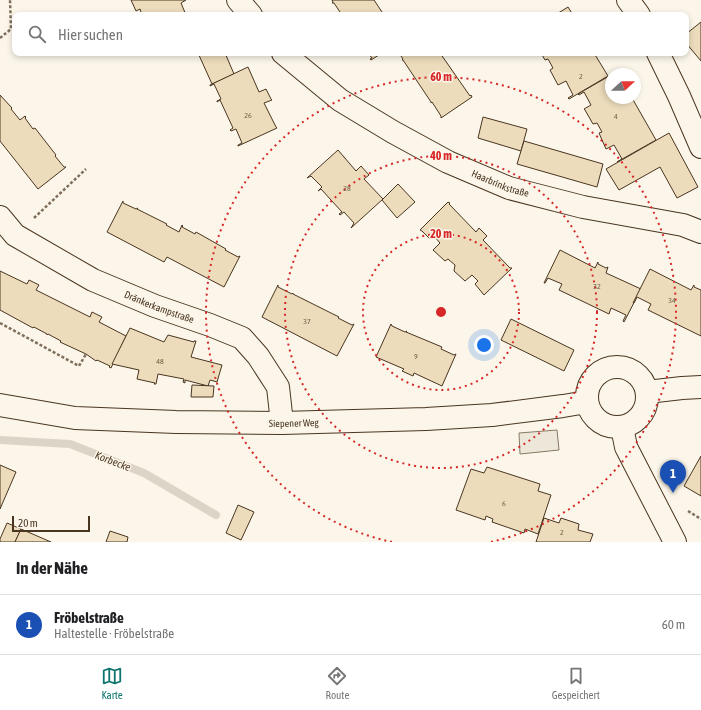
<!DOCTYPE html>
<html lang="de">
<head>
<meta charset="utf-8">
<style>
  body { margin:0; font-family:"Asap Condensed",sans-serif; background:#f6f6f6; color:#202124 }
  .compass { position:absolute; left:605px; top:68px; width:36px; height:36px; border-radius:50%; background:#fff; box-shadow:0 2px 6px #0003; rotate:69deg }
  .scale { position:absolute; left:12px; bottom:10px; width:78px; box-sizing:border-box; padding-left:4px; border:2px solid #4a3520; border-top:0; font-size:11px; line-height:14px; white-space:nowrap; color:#4a3520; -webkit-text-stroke:3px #fbf6e9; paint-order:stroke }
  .you { position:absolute; left:484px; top:345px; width:14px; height:14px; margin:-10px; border:3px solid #fff; border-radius:50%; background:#1a73e8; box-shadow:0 0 0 6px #1a73e833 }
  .badge { display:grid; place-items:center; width:26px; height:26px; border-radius:50%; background:#0f766e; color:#fff; font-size:13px; font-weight:700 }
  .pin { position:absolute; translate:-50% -33px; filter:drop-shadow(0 1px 2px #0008) }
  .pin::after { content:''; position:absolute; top:21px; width:14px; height:12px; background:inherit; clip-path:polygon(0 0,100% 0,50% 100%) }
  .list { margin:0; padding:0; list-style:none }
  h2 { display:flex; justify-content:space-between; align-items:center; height:52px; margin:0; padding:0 16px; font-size:17px }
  h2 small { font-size:13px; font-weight:400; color:#757577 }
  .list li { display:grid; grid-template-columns:26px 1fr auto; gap:12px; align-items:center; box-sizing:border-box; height:60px; padding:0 16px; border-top:1px solid #e0e0e0 }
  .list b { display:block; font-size:15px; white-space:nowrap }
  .list p { margin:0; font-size:13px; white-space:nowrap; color:#757577 }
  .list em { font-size:13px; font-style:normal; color:#757577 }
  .icon { flex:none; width:22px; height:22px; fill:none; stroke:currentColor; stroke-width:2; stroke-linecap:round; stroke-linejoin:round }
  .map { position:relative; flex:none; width:701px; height:542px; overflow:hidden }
  .search { position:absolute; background:#fff; box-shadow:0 2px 6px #0003; left:12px; right:12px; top:12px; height:44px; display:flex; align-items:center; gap:10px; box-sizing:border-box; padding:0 14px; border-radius:8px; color:#757577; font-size:15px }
  .sheet { height:112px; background:#fff }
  nav { display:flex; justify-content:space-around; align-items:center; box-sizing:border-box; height:56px; border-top:1px solid #e0e0e0; background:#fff; font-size:11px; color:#757577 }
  nav a { display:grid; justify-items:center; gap:2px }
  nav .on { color:#0f766e }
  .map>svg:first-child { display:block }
</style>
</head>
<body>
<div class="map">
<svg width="701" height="542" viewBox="0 0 701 542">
  <rect width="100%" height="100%" fill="#fbf6e9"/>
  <polygon fill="#ede7d9" stroke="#887966" points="557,430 559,450 520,454 519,433"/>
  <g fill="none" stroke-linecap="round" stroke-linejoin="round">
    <polyline stroke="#dcd4c6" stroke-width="8" points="0,440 70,444 144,473 216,515"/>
  </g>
  <g fill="#ecdcbc" stroke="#4a3520">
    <polygon points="131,0 186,0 181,3 186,15 142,15 140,9 136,11"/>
    <polygon points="332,0 374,0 384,15 342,15 334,3 332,3 333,2"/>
    <polygon points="568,7 573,15 555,15"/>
    <polygon points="701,22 701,61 686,43 686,34"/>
    <polygon points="198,53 225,53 234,74 212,84"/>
    <polygon points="368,53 382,53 371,60 370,59 372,58"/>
    <polygon points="399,53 440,53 470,96 471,95 472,97 441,118 441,116 432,102 431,103 431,102 403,60 402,60 403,59"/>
    <polygon points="541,53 594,53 608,76 569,99 568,98 573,95 566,81 558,85 550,70 553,68 548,59 545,60"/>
    <polygon points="248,67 259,92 266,89 271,99 272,100 264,103 276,127 277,128 238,146 238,145 242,143 236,129 231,131 230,130 233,128 220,100 217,102 217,101 221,99 214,84 210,86 210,85"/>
    <polygon points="611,75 611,98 632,98 656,140 617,162 622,159 614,145 606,149 599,133 602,132 597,123 593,124 585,110 584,109 591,105 584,92 579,95 578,94"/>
    <polygon points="0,95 12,108 11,109 20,120 25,116 26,117 25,118 33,129 35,128 56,155 55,156 64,167 66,167 38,189 0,141"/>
    <polygon points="483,117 527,129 521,151 478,138"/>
    <polygon points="669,133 698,187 677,198 660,167 619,190 606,169"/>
    <polygon points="524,141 603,164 597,187 517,164"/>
    <polygon points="338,150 356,171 361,166 369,175 364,179 383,199 351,228 354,223 344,212 340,215 339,214 342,212 321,189 318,191 322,187 311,176 307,178"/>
    <polygon points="398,184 415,202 397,218 382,200"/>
    <polygon points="123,201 123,203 136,209 138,208 137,209 167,224 166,225 179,232 182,225 183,226 182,227 195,234 196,232 226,249 225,250 238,257 240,256 224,287 167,257 164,262 107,232"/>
    <polygon points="448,202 450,203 449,204 476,232 479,228 487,236 483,240 510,268 512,268 484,295 475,284 478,281 472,275 465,281 454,271 455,265 448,259 445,261 433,250 440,243 434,236 430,239 422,231 420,230"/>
    <polygon points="560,250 595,268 598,262 598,264 606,268 608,267 606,273 641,289 624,322 623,321 626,315 611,308 609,314 559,290 562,284 548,278 545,283 544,283"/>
    <polygon points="650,269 691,290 694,285 694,287 701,290 701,336 648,310 651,304 637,297 634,303 633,303"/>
    <polygon points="0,271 27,284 29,280 39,285 36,290 90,317 92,312 102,317 99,322 126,336 111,368 109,367 110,366 97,360 96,361 86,354 60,342 61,341 48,334 47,335 47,334 34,327 33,328 0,310"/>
    <polygon points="278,285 278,287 292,294 293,293 293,294 339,317 338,318 352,325 354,324 337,356 262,317"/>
    <polygon points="511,319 574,350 564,371 501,340"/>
    <polygon points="391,324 392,326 405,332 407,331 406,332 442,347 441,349 454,355 456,354 442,386 414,373 413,376 402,371 404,369 376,357"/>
    <polygon points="130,328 164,342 168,335 194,342 194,341 196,341 191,357 222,365 217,382 210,380 208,386 185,380 185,383 183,382 184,379 158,374 156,384 154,384 155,383 137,379 139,370 112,364"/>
    <polygon points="192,385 214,386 213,397 191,397"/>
    <polygon points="701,456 701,496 684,486"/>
    <polygon points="0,465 16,472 0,509"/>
    <polygon points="487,467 540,484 538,491 551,495 538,534 525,529 524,533 492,522 493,519 486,516 485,520 456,510 471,469 484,473"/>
    <polygon points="238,505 254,512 241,540 226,533"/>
    <polygon points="544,518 559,523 561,518 579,524 578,530 593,534 590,542 536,542"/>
    <polygon points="7,523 21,529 15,542 0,542 0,539"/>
    <polygon points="21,529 51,542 15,542"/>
    <polygon points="110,531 128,537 127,542 106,542"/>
  </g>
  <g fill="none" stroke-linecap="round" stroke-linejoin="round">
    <defs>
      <g id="minor">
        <polyline points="238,0 251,15"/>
        <polyline points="628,0 639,15"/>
        <path id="s1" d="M283 53 340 100 393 132 448 162 509 188 583 207 683 225 701 232"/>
        <polyline points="658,53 679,96 701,147"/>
        <path id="s2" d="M0 217 15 235 93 280 155 306 210 325 242 338 258 356 278 387 282 423"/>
        <circle cx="617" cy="397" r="30"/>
        <polyline points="647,392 682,388 701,387"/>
        <path id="s3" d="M0 405 75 418 176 422 282 423 426 419 492 415 563 406 587 402"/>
        <polyline points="622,427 626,447 675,542"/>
      </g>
    </defs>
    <use href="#minor" stroke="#4a3520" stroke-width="24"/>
    <g stroke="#7f6f5c" stroke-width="2.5" stroke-dasharray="3 2" stroke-linecap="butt">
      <polyline points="0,38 11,29 10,0"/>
      <polyline points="34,218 86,169"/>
      <polyline points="0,323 79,366 86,354"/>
      <polyline points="688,511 701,519"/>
    </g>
    <use href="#minor" stroke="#fbf6e9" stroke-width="22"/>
  </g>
  <g fill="none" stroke="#d62828" stroke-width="2" stroke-dasharray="2 4">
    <circle cx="441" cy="312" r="78"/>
    <circle cx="441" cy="312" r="156"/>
    <path d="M392 542A235 235 0 1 1 490 542"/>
  </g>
  <g text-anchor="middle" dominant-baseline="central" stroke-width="3" stroke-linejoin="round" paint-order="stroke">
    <g font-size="8" fill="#725f47">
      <text x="581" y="76">2</text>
      <text x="248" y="115">26</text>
      <text x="616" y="116">4</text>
      <text x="347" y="188">28</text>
      <text x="597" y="286">32</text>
      <text x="672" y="300">34</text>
      <text x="307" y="321">37</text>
      <text x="416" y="356">9</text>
      <text x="160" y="361">48</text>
      <text x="504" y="503">6</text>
      <text x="562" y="532">2</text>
    </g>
    <g font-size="10" fill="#4a3520" stroke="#fbf6e9">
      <text stroke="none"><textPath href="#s1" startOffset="255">Haarbrinkstraße</textPath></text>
      <text stroke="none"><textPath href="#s2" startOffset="185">Dränkerkampstraße</textPath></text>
      <text stroke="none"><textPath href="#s3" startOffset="295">Siepener Weg</textPath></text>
    </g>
    <g font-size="11" font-style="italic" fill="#4a3520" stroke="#fbf6e9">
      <text transform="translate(113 461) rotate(21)">Korbecke</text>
    </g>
  </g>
  <circle cx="441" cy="312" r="6" fill="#d62828" stroke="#fbf6e9" stroke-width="2"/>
  <g font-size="12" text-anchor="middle" font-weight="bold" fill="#d62828" stroke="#fbf6e9" stroke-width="3" stroke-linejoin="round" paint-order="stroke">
    <text x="441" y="81">60 m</text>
    <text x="441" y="160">40 m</text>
    <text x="441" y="238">20 m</text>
  </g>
</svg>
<svg class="compass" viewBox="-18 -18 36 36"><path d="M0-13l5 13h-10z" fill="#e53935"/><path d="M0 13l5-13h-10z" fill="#757577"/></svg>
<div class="scale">20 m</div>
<div class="you"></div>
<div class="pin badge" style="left:673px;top:493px;background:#1a4fb4">1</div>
<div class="search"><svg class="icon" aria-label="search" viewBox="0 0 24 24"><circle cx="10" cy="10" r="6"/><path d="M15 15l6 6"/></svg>Hier suchen</div>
</div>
<section class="sheet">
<h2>In der Nähe<small></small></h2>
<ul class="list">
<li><span class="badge" style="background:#1a4fb4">1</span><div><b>Fröbelstraße</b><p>Haltestelle · Fröbelstraße</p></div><em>60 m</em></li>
</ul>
</section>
<nav>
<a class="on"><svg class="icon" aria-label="map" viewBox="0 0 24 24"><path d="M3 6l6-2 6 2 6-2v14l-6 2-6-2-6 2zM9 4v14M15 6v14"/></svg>Karte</a>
<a><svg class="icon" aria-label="directions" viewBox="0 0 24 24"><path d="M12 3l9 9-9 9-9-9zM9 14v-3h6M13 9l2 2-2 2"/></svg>Route</a>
<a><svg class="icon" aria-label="saved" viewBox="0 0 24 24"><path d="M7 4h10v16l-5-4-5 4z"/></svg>Gespeichert</a>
</nav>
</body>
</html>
